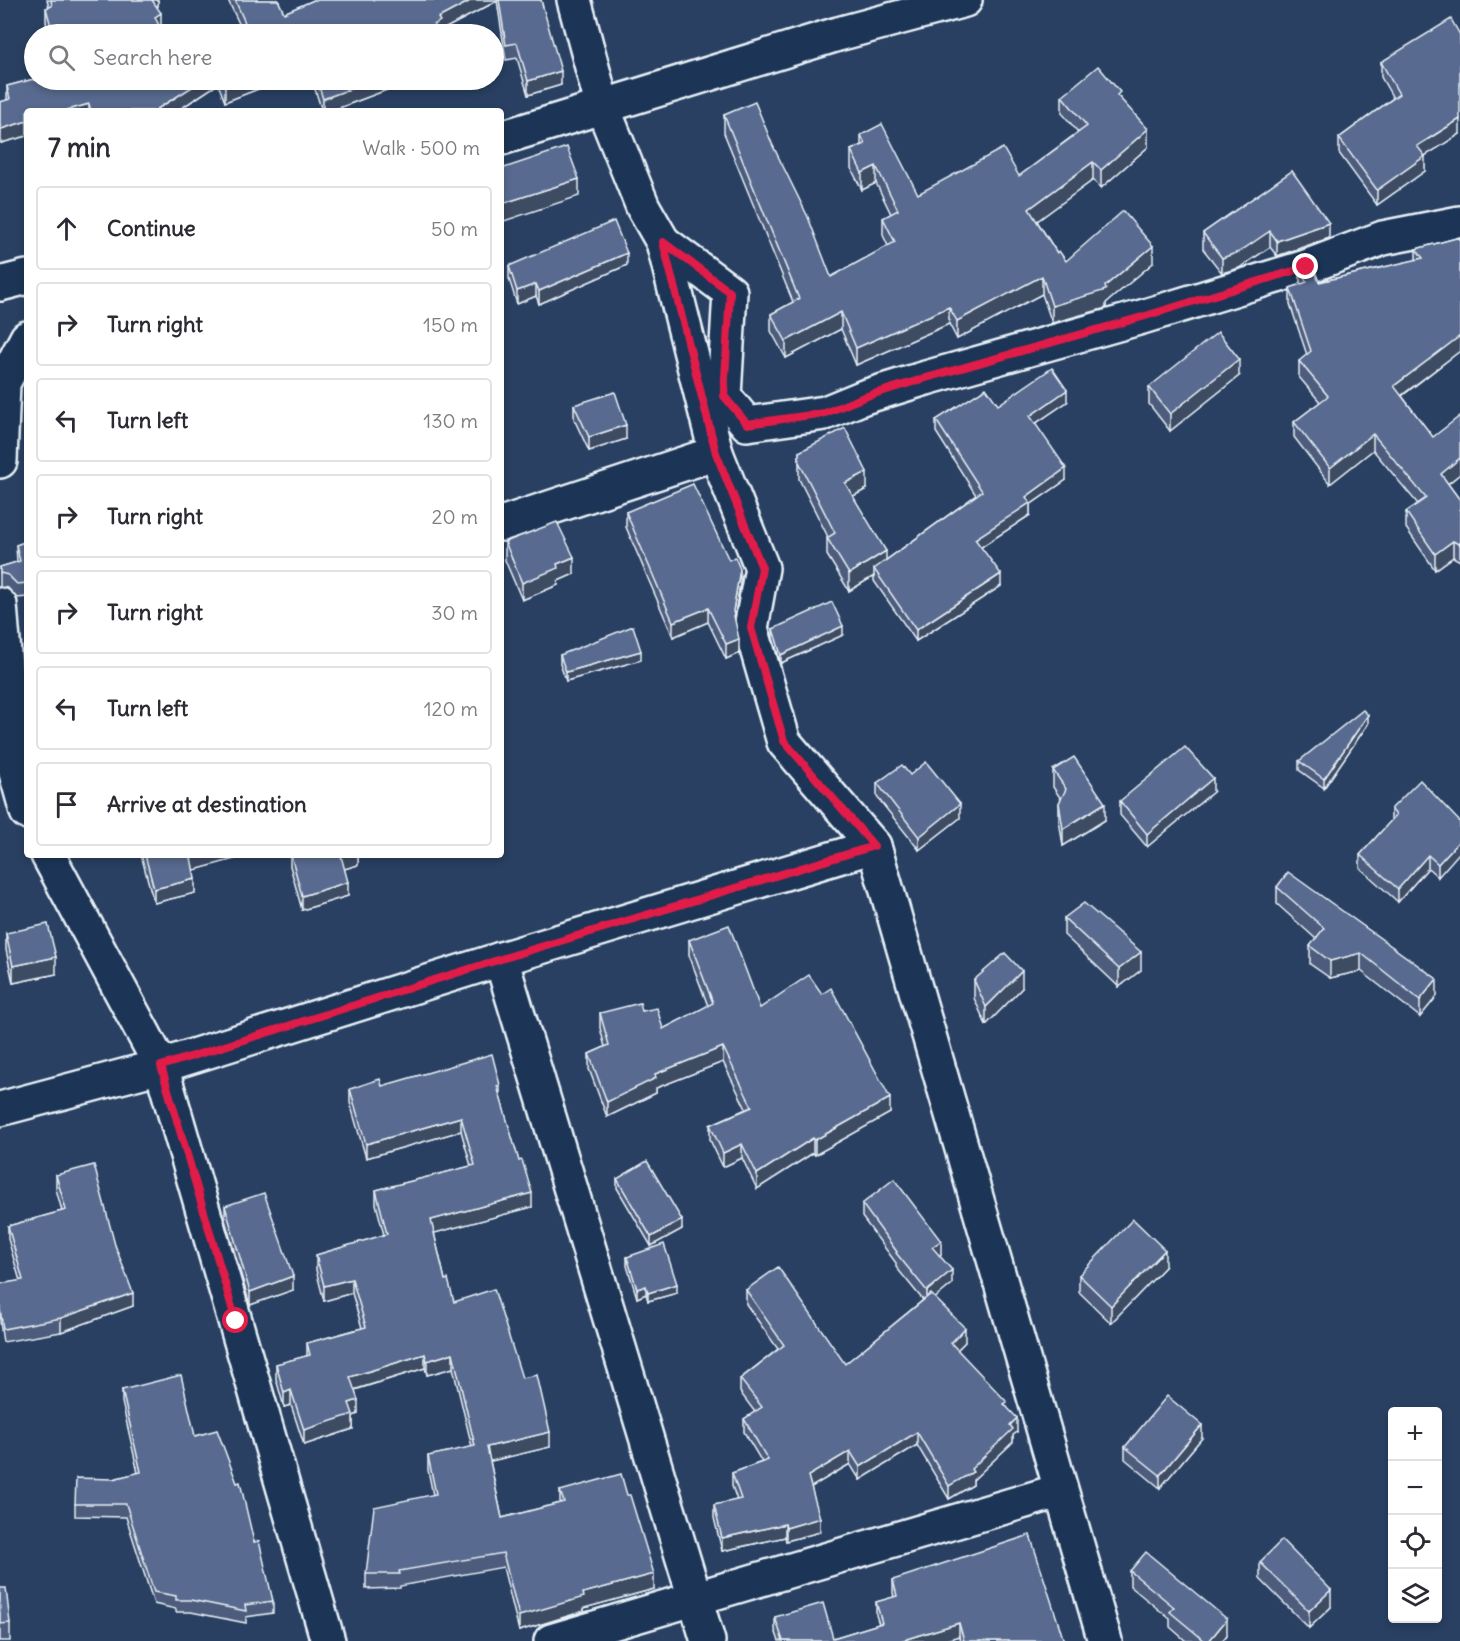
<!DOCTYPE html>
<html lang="en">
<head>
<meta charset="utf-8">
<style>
  body { margin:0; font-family:Delius,sans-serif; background:#f2f2f3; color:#2b2b33 }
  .controls { position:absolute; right:18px; bottom:18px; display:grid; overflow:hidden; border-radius:6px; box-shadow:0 3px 9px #0003 }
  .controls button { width:54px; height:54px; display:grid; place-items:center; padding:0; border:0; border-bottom:2px solid #e1e1e2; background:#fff; color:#2b2b33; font:30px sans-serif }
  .stop { position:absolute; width:18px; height:18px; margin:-14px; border:4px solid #e11d48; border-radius:50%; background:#fff }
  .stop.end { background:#e11d48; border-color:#fff; box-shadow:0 2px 6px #0008 }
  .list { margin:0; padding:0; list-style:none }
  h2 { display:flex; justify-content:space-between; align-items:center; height:78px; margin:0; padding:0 24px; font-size:26px }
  h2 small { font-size:20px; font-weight:400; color:#7c7c81 }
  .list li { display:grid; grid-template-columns:39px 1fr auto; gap:18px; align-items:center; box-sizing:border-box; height:84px; margin:0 12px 12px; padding:0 12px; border:2px solid #e1e1e2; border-radius:6px }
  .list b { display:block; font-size:22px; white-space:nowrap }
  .list em { font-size:20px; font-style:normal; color:#7c7c81 }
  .icon { flex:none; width:33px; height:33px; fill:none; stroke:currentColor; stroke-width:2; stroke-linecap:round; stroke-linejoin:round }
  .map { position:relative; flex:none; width:1460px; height:1641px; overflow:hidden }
  .search { position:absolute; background:#fff; box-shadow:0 3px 9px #0003; left:24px; top:24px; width:480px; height:66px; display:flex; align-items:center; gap:15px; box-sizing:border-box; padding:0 21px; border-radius:33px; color:#7c7c81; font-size:22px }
  .panel { position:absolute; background:#fff; box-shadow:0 3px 9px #0003; left:24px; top:108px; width:480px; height:750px; border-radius:6px }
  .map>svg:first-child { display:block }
</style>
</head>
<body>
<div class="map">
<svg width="1460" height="1641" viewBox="0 0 1460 1641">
  <rect width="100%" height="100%" fill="#294062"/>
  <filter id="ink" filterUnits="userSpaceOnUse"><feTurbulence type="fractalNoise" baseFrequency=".0167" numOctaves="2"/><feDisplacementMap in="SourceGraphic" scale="12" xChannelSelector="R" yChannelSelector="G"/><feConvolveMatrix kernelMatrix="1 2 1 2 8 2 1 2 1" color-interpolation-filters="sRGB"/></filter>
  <g filter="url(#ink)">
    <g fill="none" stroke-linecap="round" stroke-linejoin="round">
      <defs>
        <g id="minor">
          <polyline points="574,0 603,108 643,207 663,242 716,453 762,568 751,628 784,742 874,846"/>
          <polyline points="501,138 838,34 965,0"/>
          <polyline points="663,242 730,292 724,396 747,424 825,413 864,397 926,378 1142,317 1306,267 1383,238 1460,223"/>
          <polyline points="0,284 27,277"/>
          <polyline points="0,461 3,383 27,338"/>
          <polyline points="501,524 716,453"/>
          <polyline points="0,605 13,762 27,812"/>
          <polyline points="48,855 161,1066 328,1641"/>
          <polyline points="501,959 708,1641"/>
          <polyline points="0,1109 161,1066 501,959 874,846 1105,1641"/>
          <polyline points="551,1641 1059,1491"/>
        </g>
      </defs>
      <use href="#minor" stroke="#e8f1f8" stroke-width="38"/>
      <use href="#minor" stroke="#1d3557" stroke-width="33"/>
    </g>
    <g fill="#4d5c7b" stroke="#e8f1f8" stroke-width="1.5">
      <polygon points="47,0 158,0 158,6 157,6 161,27 160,28 163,34 49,34 46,22 46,8 49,7"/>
      <polygon points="228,0 278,0 284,13 314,0 541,0 561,85 528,95 517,58 506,60 497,1 440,31 441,34 244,34"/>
      <polygon points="1381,62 1460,134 1424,156 1425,171 1377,205 1339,153 1339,138 1393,98 1381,77"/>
      <polygon points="34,79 281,80 225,102 218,84 177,111 27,111 27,136 1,143 0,139 0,102 7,100 7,86"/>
      <polygon points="312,80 413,80 331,111 322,111"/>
      <polygon points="1062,96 1120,98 1148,147 1101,188 1093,180 1037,221 1057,253 1066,261 1153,263 1106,303 1106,308 1052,323 1042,294 957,339 949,324 856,365 841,329 786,358 771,331 771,314 793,302 724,133 724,115 773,146 831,277 888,246 883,235 883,218 891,214 876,183 862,190 851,168 851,150 861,146 861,135 918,194 1019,176 1078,132 1062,113"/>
      <polygon points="1292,171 1329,238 1277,256 1270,247 1239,268 1222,273 1203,249 1203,233"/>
      <polygon points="1460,237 1460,351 1402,396 1460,474 1448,484 1460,500 1460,561 1453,557 1435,570 1406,528 1406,512 1418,504 1373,450 1330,484 1294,437 1294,422 1320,402 1299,377 1299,361 1307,355 1290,304 1290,288 1300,285 1300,273 1319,282 1416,260 1416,249"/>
      <polygon points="627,265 539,304 536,296 517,304 509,279 509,266"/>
      <polygon points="1239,376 1170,431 1149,404 1149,387"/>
      <polygon points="1067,402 1035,424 1066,480 1030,505 1030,515 981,547 1001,586 916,641 874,581 874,576 849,591 827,555 827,538 828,537 799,479 799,452 867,489 853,496 886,560 976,495 936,432 936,420 998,405"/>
      <polygon points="574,405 626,439 589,451 574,419"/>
      <polygon points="626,512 729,560 740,584 734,617 739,653 726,659 708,622 673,637 626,527"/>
      <polygon points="27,541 27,597 17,598 8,588 0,587 0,567 17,562 16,545"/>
      <polygon points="505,542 574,574 558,581 558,585 522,600 505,560"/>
      <polygon points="773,629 843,635 781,663 773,638"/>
      <polygon points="560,655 641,660 566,681 560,664"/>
      <polygon points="1368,724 1324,788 1299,770 1299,761"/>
      <polygon points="1053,770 1105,820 1063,846 1059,820 1059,803 1061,799 1053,787"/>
      <polygon points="910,775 960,818 919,850 877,797 877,783"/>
      <polygon points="1213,792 1147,847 1120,815 1120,801"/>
      <polygon points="1391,809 1460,822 1438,877 1428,868 1398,902 1360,868 1360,855 1391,821"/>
      <polygon points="141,855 245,855 245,856 193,870 195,893 154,903"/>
      <polygon points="290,855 358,855 358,865 344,869 348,896 302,910 290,866"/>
      <polygon points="1277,887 1437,996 1420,1017 1361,971 1330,978 1310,964 1310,946 1316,939 1277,904"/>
      <polygon points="1064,918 1141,970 1119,987 1064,935"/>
      <polygon points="6,933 56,974 13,983 6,950"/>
      <polygon points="689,940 760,1008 890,1113 815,1155 813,1153 757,1189 742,1158 723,1167 710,1140 710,1125 746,1109 723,1062 656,1088 656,1093 607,1117 589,1069 589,1054 605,1047 600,1028 600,1013 642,1011 663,1029 708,1006 689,955"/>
      <polygon points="974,980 1022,988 986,1025 974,998"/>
      <polygon points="382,1086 500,1097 532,1207 434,1233 445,1280 454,1302 522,1378 550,1447 490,1461 502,1518 560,1503 560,1491 654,1589 584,1608 584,1611 519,1631 503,1567 400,1586 400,1588 366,1589 366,1574 433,1495 428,1470 428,1456 472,1447 453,1368 427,1375 425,1368 355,1390 358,1414 353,1416 353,1429 304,1445 291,1405 284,1407 276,1379 276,1364 307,1356 307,1343 362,1328 352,1293 324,1301 316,1270 316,1255 384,1235 376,1204 376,1190 471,1166 461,1131 366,1158 350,1103 350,1089"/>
      <polygon points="56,1175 115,1245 133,1306 61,1332 3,1342 0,1322 0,1284 20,1281 8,1239 8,1226 62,1211 56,1189"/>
      <polygon points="617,1179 682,1229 651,1246 617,1188"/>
      <polygon points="862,1204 941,1254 939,1256 952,1284 935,1298 965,1342 957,1350 1007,1407 1017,1432 1013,1435 1013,1442 973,1480 973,1485 949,1499 917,1445 860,1480 850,1464 811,1487 820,1532 786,1541 785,1537 722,1551 714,1518 714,1505 737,1500 732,1486 732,1473 762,1462 744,1432 744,1419 755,1412 740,1392 740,1379 778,1349 746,1304 746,1290 845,1364 923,1300 896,1267 896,1263 862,1217"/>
      <polygon points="225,1206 293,1290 250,1305 225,1220"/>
      <polygon points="627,1257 677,1293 648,1301 646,1294 637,1298 627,1266"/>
      <polygon points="1165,1267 1111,1323 1079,1292 1079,1275"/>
      <polygon points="122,1390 195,1436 254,1542 273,1601 273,1613 246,1617 246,1623 191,1612 176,1612 176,1609 154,1604 126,1517 75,1516 75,1504 113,1479 138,1473 122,1402"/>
      <polygon points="1202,1438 1160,1488 1125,1459 1125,1447"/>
      <polygon points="1260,1562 1331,1607 1309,1628 1260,1579"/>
      <polygon points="1130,1571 1227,1635 1222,1641 1186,1641 1170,1627 1170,1619 1130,1586"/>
      <polygon points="893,1580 1064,1641 960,1641 959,1636 943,1641 779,1641 775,1630 775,1617 833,1638 879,1624 876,1615 876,1602 894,1597 893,1593"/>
      <polygon points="0,1588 10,1623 10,1641 0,1641"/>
    </g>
    <g fill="#3e4b64" stroke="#e8f1f8" stroke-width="1.5">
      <polygon points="148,0 158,0 158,6 148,9"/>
      <polygon points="472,0 497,0 497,1 440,31 440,34 434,25 438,18"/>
      <polygon points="161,13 161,27 155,32 155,17"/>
      <polygon points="561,71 561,85 528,95 528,81"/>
      <polygon points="203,80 218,80 218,84 177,111 154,111"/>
      <polygon points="244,80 281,80 225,102 225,87"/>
      <polygon points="374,80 413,80 331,111 323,111 323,99"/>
      <polygon points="89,104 89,111 64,111"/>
      <polygon points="1460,119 1460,134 1417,161 1417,146"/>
      <polygon points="27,121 27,136 1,143 1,129"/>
      <polygon points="1148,129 1148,147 1101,188 1101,170"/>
      <polygon points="1425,156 1425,171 1377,205 1377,190"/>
      <polygon points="1093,162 1093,180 1029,227 1029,209"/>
      <polygon points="876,166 876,183 862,190 862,173"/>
      <polygon points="579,179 579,196 501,222 501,204"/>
      <polygon points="1329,223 1329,238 1277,256 1277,241"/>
      <polygon points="1270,231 1270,247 1239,268 1222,273 1222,258"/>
      <polygon points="1153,246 1153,263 1106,303 1106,308 1052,323 1052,306 1105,286"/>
      <polygon points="627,253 627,265 539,304 539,291"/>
      <polygon points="1042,276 1042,294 957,339 957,321"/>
      <polygon points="536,284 536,296 517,304 517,291"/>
      <polygon points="949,307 949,324 856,365 856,348"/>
      <polygon points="841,312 841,329 786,358 786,341"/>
      <polygon points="1460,336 1460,351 1394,401 1394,386"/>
      <polygon points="1239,359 1239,376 1170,431 1170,414"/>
      <polygon points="1067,390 1067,402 1030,427 1030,416"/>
      <polygon points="626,425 626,439 589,451 589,437"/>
      <polygon points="1373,434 1373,450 1330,484 1330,468"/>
      <polygon points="1460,458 1460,474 1441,489 1441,474"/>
      <polygon points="1066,468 1066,480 1030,505 1030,515 975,551 975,539 1026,497"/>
      <polygon points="867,472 867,489 845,500 845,483"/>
      <polygon points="1453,541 1453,557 1435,570 1435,554"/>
      <polygon points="886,551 886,569 874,569 874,576 849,591 849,574"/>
      <polygon points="574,557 574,574 558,581 558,585 522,600 522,583 557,564"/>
      <polygon points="740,569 740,584 733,625 733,611"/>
      <polygon points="1001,574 1001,586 916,641 916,630"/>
      <polygon points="708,608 708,622 673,637 673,622"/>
      <polygon points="843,626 843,635 781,663 781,655"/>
      <polygon points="739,639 739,653 726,659 726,644"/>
      <polygon points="641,651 641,660 566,681 566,672"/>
      <polygon points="1368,715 1368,724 1324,788 1324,779"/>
      <polygon points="1213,778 1213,792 1147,847 1147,834"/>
      <polygon points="1105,803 1105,820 1063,846 1063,829"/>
      <polygon points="960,804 960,818 919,850 919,837"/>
      <polygon points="1460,840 1460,852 1438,877 1438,864"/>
      <polygon points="198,855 245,855 245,856 191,871 191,857"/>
      <polygon points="343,855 358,855 358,865 341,870 341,856"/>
      <polygon points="1428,855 1428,868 1398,902 1398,889"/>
      <polygon points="195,879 195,893 154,903 154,889"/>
      <polygon points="348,882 348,896 302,910 302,896"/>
      <polygon points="1141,952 1141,970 1119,987 1119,969"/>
      <polygon points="1361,953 1361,971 1330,978 1330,961"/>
      <polygon points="56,957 56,974 13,983 13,966"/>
      <polygon points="1022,971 1022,988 986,1025 986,1007"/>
      <polygon points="1437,979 1437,996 1420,1017 1420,1000"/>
      <polygon points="723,1047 723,1062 656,1088 656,1093 607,1117 607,1102 655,1074"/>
      <polygon points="500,1085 500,1100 497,1086"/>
      <polygon points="890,1098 890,1113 815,1155 815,1140"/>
      <polygon points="461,1117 461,1131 366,1158 366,1144"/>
      <polygon points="813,1138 813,1153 757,1189 757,1174"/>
      <polygon points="742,1144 742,1158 723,1167 723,1153"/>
      <polygon points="532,1193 532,1207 431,1234 431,1220"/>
      <polygon points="682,1220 682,1229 651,1246 651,1237"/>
      <polygon points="941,1241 941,1254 932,1261 932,1247"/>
      <polygon points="1165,1250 1165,1267 1111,1323 1111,1306"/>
      <polygon points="952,1270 952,1284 927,1305 927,1291"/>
      <polygon points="293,1276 293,1290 250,1305 250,1292"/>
      <polygon points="352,1279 352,1293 324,1301 324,1286"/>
      <polygon points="677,1284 677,1293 648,1301 648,1293"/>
      <polygon points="646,1286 646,1294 637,1298 637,1289"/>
      <polygon points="133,1293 133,1306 61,1332 61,1318"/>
      <polygon points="965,1328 965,1342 951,1356 951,1343"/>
      <polygon points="453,1353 453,1368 427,1375 427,1361"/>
      <polygon points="425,1354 425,1368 350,1391 350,1377"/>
      <polygon points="291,1390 291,1405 284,1407 284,1393"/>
      <polygon points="358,1400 358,1414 353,1416 353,1429 304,1445 304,1430 349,1403"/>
      <polygon points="1017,1418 1017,1432 1013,1435 1013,1442 973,1480 973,1485 949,1499 949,1486 971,1469 1010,1425"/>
      <polygon points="1202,1425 1202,1438 1160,1488 1160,1475"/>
      <polygon points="550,1432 550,1447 487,1462 487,1447"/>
      <polygon points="917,1432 917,1445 860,1480 860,1467"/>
      <polygon points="850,1451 850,1464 808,1489 808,1476"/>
      <polygon points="820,1518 820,1532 786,1541 786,1528"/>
      <polygon points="785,1524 785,1537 722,1551 722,1538"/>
      <polygon points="654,1574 654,1589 584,1608 584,1611 519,1631 519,1616 583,1593"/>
      <polygon points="1331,1590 1331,1607 1309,1628 1309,1611"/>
      <polygon points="1227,1619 1227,1635 1222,1641 1209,1641"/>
      <polygon points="959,1623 959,1636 943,1641 900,1641"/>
    </g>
    <g fill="#596b8f" stroke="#e8f1f8" stroke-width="1.5">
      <polygon points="51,0 152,0 161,13 155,17 163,34 53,34 46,8 52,6"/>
      <polygon points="235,0 278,0 284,13 314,0 472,0 438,18 440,21 434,25 441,34 249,34 250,34"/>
      <polygon points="499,0 541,0 561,71 528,81 517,43 506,45"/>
      <polygon points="1451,19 1460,35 1460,119 1417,146 1425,156 1377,190 1339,138 1399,94 1381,62"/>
      <polygon points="1098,66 1120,92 1117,95 1148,129 1101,170 1093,162 1029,209 1057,253 1059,251 1066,261 1123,211 1153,246 1105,286 1106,290 1052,306 1042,276 957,321 949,307 856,348 841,312 786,341 771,314 799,299 724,115 755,102 773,146 808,217 831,277 895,242 883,218 898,210 876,166 862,173 851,150 865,144 861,135 882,124 918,194 1003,148 1019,176 1087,126 1062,96"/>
      <polygon points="34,79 34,80 203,80 154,111 91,111 89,104 64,111 27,111 27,121 1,129 0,125 0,102 10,99 7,86"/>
      <polygon points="222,80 244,80 225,87"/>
      <polygon points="317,80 374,80 323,99"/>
      <polygon points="567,147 579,179 501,204 501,169"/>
      <polygon points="1292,171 1329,223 1277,241 1270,231 1239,252 1222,258 1203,233"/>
      <polygon points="614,221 627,253 539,291 536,284 517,291 509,266"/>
      <polygon points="1460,237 1460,336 1394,386 1433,437 1460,416 1460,458 1441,474 1460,500 1460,545 1453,541 1435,554 1406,512 1426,498 1373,434 1330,468 1294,422 1328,396 1299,361 1311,351 1290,288 1307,282 1300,273 1314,268 1319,282 1423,258 1416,249"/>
      <polygon points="1218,332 1239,359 1170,414 1149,387"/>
      <polygon points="1052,368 1067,390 1030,416 1066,468 1026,497 1030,503 975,539 1001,574 916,630 874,569 982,491 936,420 986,388 998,405"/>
      <polygon points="615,392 626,425 589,437 574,405"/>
      <polygon points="845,428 867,472 845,483 886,551 849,574 827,538 835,533 799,462 799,452"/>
      <polygon points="693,484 729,560 735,557 740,569 733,611 739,639 726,644 708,608 673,622 626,512"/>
      <polygon points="557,522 574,557 557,564 558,568 522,583 505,542"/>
      <polygon points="27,541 27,583 17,584 8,575 0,573 0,567 20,561 16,545"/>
      <polygon points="832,602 843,626 781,655 773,629"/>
      <polygon points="633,626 641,651 566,672 560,655"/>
      <polygon points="1363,710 1368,715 1324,779 1299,761"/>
      <polygon points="1185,747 1213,778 1147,834 1120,801"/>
      <polygon points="1074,757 1105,803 1063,829 1059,803 1066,789 1053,770"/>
      <polygon points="926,762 960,804 919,837 877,783 902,765 910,775"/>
      <polygon points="1420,780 1460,822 1460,840 1438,864 1428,855 1398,889 1360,855 1396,815 1391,809"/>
      <polygon points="145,855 198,855 191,857 195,879 154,889"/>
      <polygon points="291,855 343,855 341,856 348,882 302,896"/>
      <polygon points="1288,872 1437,979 1420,1000 1361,953 1330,961 1310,946 1324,928 1277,887"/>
      <polygon points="1084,903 1141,952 1119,969 1064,918"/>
      <polygon points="48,924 56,957 13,966 6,933"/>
      <polygon points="729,925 760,1008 809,975 822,994 831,988 890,1098 815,1140 813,1138 757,1174 742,1144 723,1153 710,1125 752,1107 723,1047 655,1074 656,1078 607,1102 589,1054 609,1045 600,1013 640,1003 642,1011 657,1008 663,1029 713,1003 689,940"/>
      <polygon points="1005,953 1022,971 986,1007 974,980"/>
      <polygon points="492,1054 500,1085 497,1086 519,1161 522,1160 532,1193 431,1220 445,1280 448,1279 454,1302 494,1289 522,1378 537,1375 550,1432 487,1447 502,1518 564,1502 560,1491 621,1474 627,1495 630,1495 654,1574 583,1593 584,1597 519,1616 503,1553 399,1571 400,1574 366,1574 374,1507 436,1494 428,1456 475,1446 453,1353 427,1361 425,1354 350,1377 358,1400 349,1403 353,1414 304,1430 291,1390 284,1393 276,1364 310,1355 307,1343 366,1327 352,1279 324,1286 316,1255 387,1234 376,1190 475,1165 461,1117 366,1144 350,1089 380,1079 382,1086"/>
      <polygon points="647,1161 682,1220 651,1237 617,1179"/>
      <polygon points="94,1165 115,1245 133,1293 61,1318 3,1329 0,1309 0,1284 23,1280 8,1226 66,1210 56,1175"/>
      <polygon points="894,1179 941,1241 932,1247 952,1270 927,1291 896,1253 897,1252 862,1204"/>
      <polygon points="264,1193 293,1276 250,1292 225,1206"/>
      <polygon points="1133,1219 1165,1250 1111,1306 1079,1275"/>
      <polygon points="664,1244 677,1284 648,1293 646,1286 637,1289 627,1257"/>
      <polygon points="778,1267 845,1364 931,1294 965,1328 951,1343 1007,1402 1004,1404 1017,1418 1010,1425 1013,1429 971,1469 973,1472 949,1486 917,1432 860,1467 850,1451 808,1476 820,1518 786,1528 785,1524 722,1538 714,1505 741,1499 732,1473 768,1460 744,1419 762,1407 740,1379 784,1345 746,1290"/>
      <polygon points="181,1375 195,1436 217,1430 237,1483 240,1482 254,1542 259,1541 273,1601 245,1605 246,1611 191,1600 176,1600 176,1596 154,1592 126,1504 75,1504 76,1478 113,1479 141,1472 122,1390"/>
      <polygon points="1167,1396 1202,1425 1160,1475 1125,1447"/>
      <polygon points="1030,1535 1064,1641 964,1641 959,1623 900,1641 783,1641 775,1617 823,1603 833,1638 882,1623 876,1602 897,1596 893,1580"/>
      <polygon points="1282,1540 1331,1590 1309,1611 1260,1562"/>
      <polygon points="1146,1552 1227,1619 1209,1641 1205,1641 1170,1612 1174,1607 1130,1571"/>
      <polygon points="0,1588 6,1588 10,1623 0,1624"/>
    </g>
  </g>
  <g fill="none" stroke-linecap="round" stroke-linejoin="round" filter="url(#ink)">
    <polyline stroke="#e11d48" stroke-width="8" points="236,1321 161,1066 501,959 874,846 784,741 751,628 762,568 716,453 663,242 730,292 724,396 747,424 825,413 864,397 926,378 1142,317 1306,267"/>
  </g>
</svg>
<div class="controls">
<button>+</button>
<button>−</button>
<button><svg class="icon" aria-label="locate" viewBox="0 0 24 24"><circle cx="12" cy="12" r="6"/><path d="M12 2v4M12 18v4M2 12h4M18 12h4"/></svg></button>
<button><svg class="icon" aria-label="layers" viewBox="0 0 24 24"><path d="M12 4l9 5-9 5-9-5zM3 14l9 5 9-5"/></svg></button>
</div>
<div class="stop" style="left:236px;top:1321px"></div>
<div class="stop end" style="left:1306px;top:267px"></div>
<div class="search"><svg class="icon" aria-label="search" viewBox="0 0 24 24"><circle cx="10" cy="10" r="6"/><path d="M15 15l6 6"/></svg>Search here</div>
<section class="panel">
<h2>7 min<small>Walk · 500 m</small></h2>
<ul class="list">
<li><svg class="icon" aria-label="ahead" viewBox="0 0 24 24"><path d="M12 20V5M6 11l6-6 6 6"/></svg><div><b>Continue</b></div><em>50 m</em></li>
<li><svg class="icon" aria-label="right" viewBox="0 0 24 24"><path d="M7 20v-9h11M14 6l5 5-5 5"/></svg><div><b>Turn right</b></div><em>150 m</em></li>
<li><svg class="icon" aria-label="left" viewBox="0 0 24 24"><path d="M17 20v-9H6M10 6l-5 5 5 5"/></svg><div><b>Turn left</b></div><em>130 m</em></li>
<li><svg class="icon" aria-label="right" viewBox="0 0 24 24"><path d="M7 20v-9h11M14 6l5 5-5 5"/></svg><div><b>Turn right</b></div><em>20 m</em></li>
<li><svg class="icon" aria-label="right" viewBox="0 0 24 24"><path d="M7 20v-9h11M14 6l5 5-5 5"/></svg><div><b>Turn right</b></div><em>30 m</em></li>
<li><svg class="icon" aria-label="left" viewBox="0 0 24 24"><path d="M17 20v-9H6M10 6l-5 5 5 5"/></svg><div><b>Turn left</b></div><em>120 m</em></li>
<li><svg class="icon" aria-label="arrive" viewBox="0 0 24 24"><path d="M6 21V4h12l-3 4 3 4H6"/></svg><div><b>Arrive at destination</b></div></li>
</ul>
</section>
</div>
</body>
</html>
